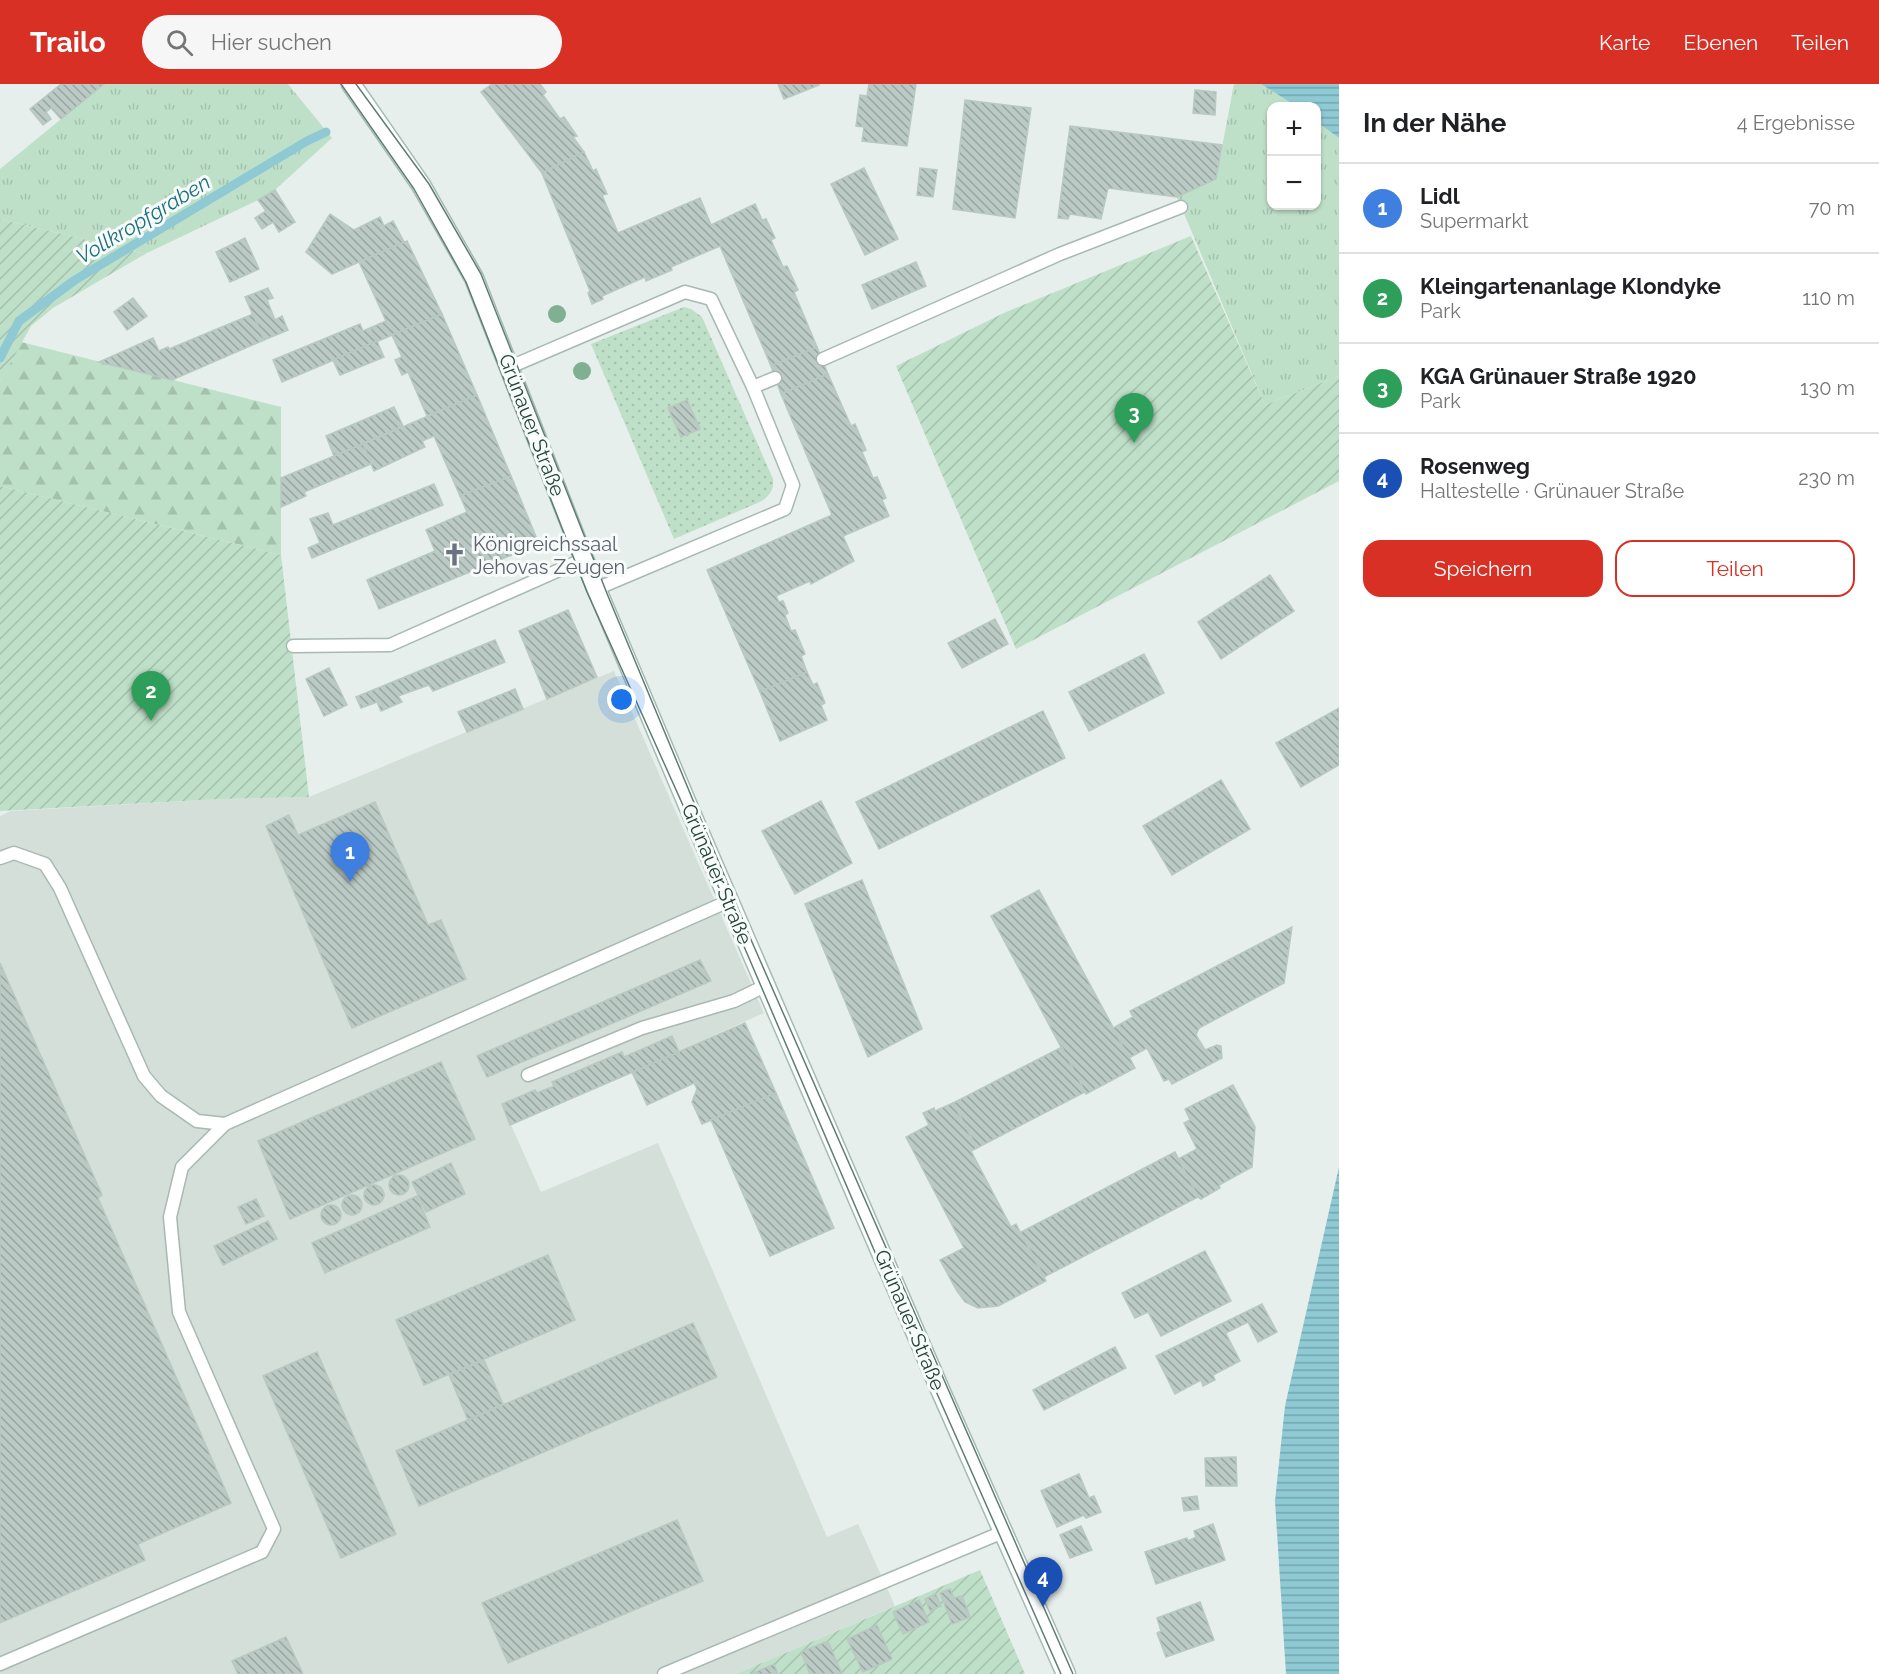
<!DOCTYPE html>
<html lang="de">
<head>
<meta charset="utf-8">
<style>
  body { margin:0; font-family:Raleway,sans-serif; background:#f6f6f6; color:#202124 }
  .controls { position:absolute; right:18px; top:18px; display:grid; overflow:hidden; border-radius:12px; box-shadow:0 2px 4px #0004 }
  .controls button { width:54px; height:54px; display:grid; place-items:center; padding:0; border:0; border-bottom:2px solid #e0e0e0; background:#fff; color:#202124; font:30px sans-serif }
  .you { position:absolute; left:622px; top:616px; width:21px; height:21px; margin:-15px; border:4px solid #fff; border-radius:50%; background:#1a73e8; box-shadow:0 0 0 9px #1a73e833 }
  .badge { display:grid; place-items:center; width:39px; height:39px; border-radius:50%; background:#d93025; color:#fff; font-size:20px; font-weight:700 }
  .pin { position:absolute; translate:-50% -50px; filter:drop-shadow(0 2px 3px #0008) }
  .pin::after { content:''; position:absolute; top:32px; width:21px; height:18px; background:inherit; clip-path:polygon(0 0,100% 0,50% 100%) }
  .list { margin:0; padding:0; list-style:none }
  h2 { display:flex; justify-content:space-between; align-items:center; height:78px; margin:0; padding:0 24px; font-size:26px }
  h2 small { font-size:20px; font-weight:400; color:#757577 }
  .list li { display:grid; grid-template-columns:39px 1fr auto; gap:18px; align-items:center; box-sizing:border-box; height:90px; padding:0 24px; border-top:2px solid #e0e0e0 }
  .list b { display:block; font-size:22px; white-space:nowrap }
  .list p { margin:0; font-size:20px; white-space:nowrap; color:#757577 }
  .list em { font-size:20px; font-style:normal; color:#757577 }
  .actions { display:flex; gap:12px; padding:18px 24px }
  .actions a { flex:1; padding:14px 0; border:2px solid #d93025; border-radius:18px; text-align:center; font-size:21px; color:#d93025 }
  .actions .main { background:#d93025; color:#fff }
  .icon { flex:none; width:33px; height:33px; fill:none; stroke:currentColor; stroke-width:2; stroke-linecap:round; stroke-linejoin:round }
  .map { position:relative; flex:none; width:1339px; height:1590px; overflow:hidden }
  header { display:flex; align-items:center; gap:36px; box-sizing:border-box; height:84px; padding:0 30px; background:#d93025; color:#fff }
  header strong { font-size:28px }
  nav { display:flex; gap:33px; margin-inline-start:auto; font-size:21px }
  .search { width:420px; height:54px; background:#f6f6f6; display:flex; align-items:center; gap:15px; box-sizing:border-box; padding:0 21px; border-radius:33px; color:#757577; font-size:22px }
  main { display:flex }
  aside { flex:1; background:#fff }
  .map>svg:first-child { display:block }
</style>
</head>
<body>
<header>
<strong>Trailo</strong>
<div class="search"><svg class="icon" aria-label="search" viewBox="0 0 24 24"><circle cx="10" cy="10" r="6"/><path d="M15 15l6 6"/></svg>Hier suchen</div>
<nav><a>Karte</a><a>Ebenen</a><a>Teilen</a></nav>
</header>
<main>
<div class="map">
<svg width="1339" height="1590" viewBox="0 0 1339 1590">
  <defs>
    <pattern id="grass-tufts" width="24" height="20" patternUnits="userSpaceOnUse" patternTransform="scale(1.5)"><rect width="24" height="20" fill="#bfe0c8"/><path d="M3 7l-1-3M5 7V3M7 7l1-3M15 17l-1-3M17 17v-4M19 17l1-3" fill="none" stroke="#a4c1ad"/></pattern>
    <pattern id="forest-firs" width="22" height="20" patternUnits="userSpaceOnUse" patternTransform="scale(1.5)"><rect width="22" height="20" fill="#bfe0c8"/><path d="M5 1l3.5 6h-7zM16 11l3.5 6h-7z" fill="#a4c1ad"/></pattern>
    <pattern id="park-dots" width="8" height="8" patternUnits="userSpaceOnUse" patternTransform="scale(1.5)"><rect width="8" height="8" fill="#bfe0c8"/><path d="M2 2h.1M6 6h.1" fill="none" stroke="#a4c1ad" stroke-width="1.8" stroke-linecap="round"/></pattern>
    <pattern id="garden-furrows" width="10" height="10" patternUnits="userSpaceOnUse" patternTransform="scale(1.5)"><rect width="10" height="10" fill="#bfe0c8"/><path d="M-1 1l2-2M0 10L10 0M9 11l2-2" fill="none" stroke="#a4c1ad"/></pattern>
    <pattern id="water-rules" width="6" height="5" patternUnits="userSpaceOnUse" patternTransform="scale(1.5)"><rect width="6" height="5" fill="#8ec9d4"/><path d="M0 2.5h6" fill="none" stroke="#74a5ad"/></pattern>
    <pattern id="building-back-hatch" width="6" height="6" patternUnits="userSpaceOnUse" patternTransform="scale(1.5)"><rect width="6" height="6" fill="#bbcac4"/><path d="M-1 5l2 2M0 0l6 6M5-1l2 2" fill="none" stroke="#98a6a0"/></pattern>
  </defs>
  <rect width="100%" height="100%" fill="#e6efeb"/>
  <polygon fill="#d4dfda" points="614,587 764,929 511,1041 541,1108 658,1059 827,1453 858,1440 895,1522 736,1590 0,1590 0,732 11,727 221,715 309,713"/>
  <g fill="url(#grass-tufts)">
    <polygon points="104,0 288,0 332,54 275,106 258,116 145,170 0,135 0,85"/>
    <polygon points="1234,0 1261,0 1296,22 1272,22 1272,122 1316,122 1317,38 1339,54 1339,292 1265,321 1177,113 1216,95"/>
  </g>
  <polygon fill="url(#forest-firs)" points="21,258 281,323 281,471 0,402 0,298"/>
  <path fill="url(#park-dots)" d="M684 223 691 225 702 233 773 395C774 405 770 411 762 417L674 455 591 260Z"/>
  <g fill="url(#garden-furrows)">
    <polygon points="0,135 145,170 53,224 31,242 0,298"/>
    <polygon points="1191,152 1265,321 1339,292 1339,397 1016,565 896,282 1006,228"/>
    <polygon points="0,402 281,471 309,713 221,715 0,727"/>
    <polygon points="980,1486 1025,1590 736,1590"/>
  </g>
  <g fill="url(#water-rules)">
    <polygon points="1261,0 1339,0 1339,54 1317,38 1316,22 1296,22"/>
    <polygon points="1339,1083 1339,1590 1286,1590 1275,1417 1285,1322"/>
  </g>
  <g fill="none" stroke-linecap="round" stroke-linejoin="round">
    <polyline stroke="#8ec9d4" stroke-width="9" points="0,274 19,237 75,196 307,57 326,48"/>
  </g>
  <g fill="url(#building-back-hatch)" stroke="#b8c9c2" stroke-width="1.5">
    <polygon points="61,0 104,0 61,35 51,24 46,28 51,35 43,41 30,25"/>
    <polygon points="492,0 540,0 546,8 543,11 560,35 564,33 577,52 573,53 584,68 542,89 481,8"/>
    <polygon points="778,0 818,0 819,1 784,15"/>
    <polygon points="869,0 916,0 907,62 862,57 864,43 856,42 860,11 867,12"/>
    <polygon points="1195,6 1216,8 1215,31 1193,29"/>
    <polygon points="965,16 1031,24 1015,134 953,125"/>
    <polygon points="1070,42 1222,61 1216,95 1177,113 1108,104 1101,135 1070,130 1068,135 1058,134"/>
    <polygon points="584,68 593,87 596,85 607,110 602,111 618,149 700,114 711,141 755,120 762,136 766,135 775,154 771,156 783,183 787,182 798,206 794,208 817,263 771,282 720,162 671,183 672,186 646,197 645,193 602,212 603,215 592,220 588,209 590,207 542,89"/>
    <polygon points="864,84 898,155 865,171 831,100"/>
    <polygon points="920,84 937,86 933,113 917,111"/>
    <polygon points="275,106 295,138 279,148 273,138 262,145 255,134 266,127 258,116"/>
    <polygon points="330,130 354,146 380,133 384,142 393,137 404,158 332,190 306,168"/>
    <polygon points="245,154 259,185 230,198 216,168"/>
    <polygon points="407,157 442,230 376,258 370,244 386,237 359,178"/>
    <polygon points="916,178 926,202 872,225 862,201"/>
    <polygon points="268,204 273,214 267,216 275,236 282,232 288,246 264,256 245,213"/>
    <polygon points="133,214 147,232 127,246 114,228"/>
    <polygon points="253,230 264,256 172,296 99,278 153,254 159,267 168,263 169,265"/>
    <polygon points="442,230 477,311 427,332 408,288 402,291 395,276 402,273 392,251"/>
    <polygon points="360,240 363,247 370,244 376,258 282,298 273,276"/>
    <polygon points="377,257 384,273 340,291 333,276"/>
    <polygon points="817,263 828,290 781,310 771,282"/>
    <polygon points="828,290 851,342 855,340 866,366 862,368 873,394 877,393 886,414 882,416 889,432 843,452 854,477 811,500 810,497 776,512 779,518 783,517 788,529 785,531 791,547 795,546 805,570 801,572 807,588 760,608 707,486 832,431 781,310"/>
    <polygon points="477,311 511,392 460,412 434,352 422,357 425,363 374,387 363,360"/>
    <polygon points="687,316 700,345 681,353 668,324"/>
    <polygon points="394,323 403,342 334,372 326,352"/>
    <polygon points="363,360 371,380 304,408 306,412 281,423 281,394"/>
    <polygon points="511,392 539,460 379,525 367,496 435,467 426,446 467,428 460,412"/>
    <polygon points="434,400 443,421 312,474 308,464 320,459 310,435 328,429 333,441"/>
    <polygon points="1270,491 1294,527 1221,575 1198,538"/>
    <polygon points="568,526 597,593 547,615 519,547"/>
    <polygon points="995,535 1008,560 962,584 948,559"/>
    <polygon points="495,556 505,578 433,607 429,601 398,612 402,618 381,627 377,618 361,624 356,613"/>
    <polygon points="1144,570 1164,609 1089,647 1069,608"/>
    <polygon points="329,584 347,621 324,632 306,595"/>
    <polygon points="807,588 813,601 817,599 825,619 821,621 827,636 780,657 760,608"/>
    <polygon points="515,605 523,625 467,648 458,628"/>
    <polygon points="1339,624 1339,681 1301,703 1276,659"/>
    <polygon points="1043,627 1065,674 879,765 856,718"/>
    <polygon points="1221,696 1250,745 1172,791 1143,742"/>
    <polygon points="821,717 852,779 795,810 762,747"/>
    <polygon points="375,718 428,841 441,836 466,895 352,944 266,742 289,731 298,751"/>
    <polygon points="862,796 922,945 868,973 805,820"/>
    <polygon points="1039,806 1135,984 1086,1010 991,832"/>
    <polygon points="1292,843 1284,899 1199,944 1196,951 1205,966 1217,961 1221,962 1222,974 1172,1000 1169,995 1164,997 1147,964 1129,974 1113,944 1133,933 1130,927"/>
    <polygon points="700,876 711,897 487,993 477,972"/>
    <polygon points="0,879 102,1111 98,1114 231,1419 138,1460 145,1476 0,1539"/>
    <polygon points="745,939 776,1009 702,1040 692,1018 697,1005 694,999 647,1021 632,988"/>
    <polygon points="672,952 679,968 510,1041 502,1020 535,1006 537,1009 554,1002 552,998 622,968 624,973"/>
    <polygon points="1062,963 1085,1008 977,1064 953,1019"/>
    <polygon points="441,978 475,1055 290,1135 258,1057"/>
    <polygon points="1233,1001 1255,1043 1252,1083 1219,1101 1220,1104 1201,1115 1198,1113 1178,1075 1197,1065 1184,1039 1190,1036 1185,1025"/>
    <polygon points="776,1009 834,1144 770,1172 711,1036"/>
    <polygon points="953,1019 977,1064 971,1067 1011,1143 1016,1140 1046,1197 998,1222 978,1224 965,1218 957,1207 940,1176 964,1164 906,1053 929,1041 923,1029 934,1024 935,1027"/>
    <polygon points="1175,1068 1198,1113 1044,1193 1021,1148"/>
    <polygon points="451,1079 465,1110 426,1128 412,1098"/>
    <circle cx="399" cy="1101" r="10"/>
    <circle cx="374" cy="1111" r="10"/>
    <circle cx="352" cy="1121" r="10"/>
    <polygon points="417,1112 430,1143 325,1189 312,1159"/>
    <polygon points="256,1115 264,1132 246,1140 238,1123"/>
    <circle cx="331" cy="1131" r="10"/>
    <polygon points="268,1137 277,1155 223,1181 214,1162"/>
    <polygon points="1205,1167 1231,1217 1161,1252 1148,1228 1135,1234 1122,1209"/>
    <polygon points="548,1171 575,1236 424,1301 396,1236"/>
    <polygon points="1262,1220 1277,1248 1258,1258 1248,1238 1226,1249 1221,1240"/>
    <polygon points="693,1239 717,1293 419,1422 396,1367"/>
    <polygon points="1221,1240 1240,1277 1213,1291 1215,1296 1203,1302 1201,1296 1175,1310 1156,1272"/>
    <polygon points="1115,1263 1126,1284 1044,1326 1033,1306"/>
    <polygon points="317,1268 396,1450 341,1474 263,1292"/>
    <polygon points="484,1276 503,1320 468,1336 449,1291"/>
    <polygon points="1236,1373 1237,1402 1206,1402 1205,1374"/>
    <polygon points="1079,1390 1089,1414 1094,1412 1101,1428 1086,1434 1084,1431 1057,1443 1041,1407"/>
    <polygon points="1197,1412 1199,1425 1184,1427 1182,1414"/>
    <polygon points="677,1436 703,1497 508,1579 482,1519"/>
    <polygon points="1213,1440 1225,1476 1156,1500 1145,1468 1187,1454 1188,1457 1196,1453 1194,1447"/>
    <polygon points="1081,1442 1092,1466 1070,1474 1060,1451"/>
    <polygon points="950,1505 954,1514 962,1512 970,1533 952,1540 940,1509"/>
    <polygon points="936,1510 941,1522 930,1527 925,1515"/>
    <polygon points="919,1516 929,1538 903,1550 893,1528"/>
    <polygon points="1200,1518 1214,1556 1166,1573 1157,1549 1161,1547 1157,1534"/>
    <polygon points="877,1541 892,1575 863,1588 847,1555"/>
    <polygon points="286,1553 303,1590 238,1590 232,1577"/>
    <polygon points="828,1557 842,1590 810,1590 801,1568"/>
    <polygon points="774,1580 778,1590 751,1590"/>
  </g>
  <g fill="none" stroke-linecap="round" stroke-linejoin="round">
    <defs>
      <g id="lane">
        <polyline points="823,275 1060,170 1181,123"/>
        <polyline points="510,283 685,208 711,215 753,303 793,401 785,425 596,505"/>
        <polyline points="753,303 775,294"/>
        <polyline points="293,562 390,561 584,475"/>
        <polyline points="0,774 14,769 45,780 60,804 144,992 161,1012 197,1037 225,1040"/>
        <polyline points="528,991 642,944 734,917 765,902"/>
        <polyline points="0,1580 262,1468 274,1445 179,1228 170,1133 182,1083 225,1040 729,817"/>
        <polyline points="664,1590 1003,1448"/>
      </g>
      <polyline id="secondary" points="351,0 421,101 474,194 584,475 689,724 942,1310 1066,1590"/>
    </defs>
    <use href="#lane" stroke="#a8b8b2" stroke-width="15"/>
    <use href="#secondary" stroke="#a4bbb3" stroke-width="21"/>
    <use href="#lane" stroke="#fff" stroke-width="12"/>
    <use href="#secondary" stroke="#fff" stroke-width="18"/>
    <g stroke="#5f7d75" stroke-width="1.5">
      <polyline points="341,0 414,105 466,198 587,508 695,748 889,1201 1061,1590"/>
      <polyline points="356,0 429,100 481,190 608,512 752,858 1073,1590"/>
    </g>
  </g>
  <g fill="#80af93">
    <circle cx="557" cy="230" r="9"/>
    <circle cx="582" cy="287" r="9"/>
  </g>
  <defs>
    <symbol id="church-bare" viewBox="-9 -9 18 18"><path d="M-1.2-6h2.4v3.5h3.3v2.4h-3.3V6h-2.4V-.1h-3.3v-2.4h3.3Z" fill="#6b7280" stroke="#f7fbf9" stroke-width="2.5" paint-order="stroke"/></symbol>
  </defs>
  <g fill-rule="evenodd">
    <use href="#church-bare" x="438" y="454" width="33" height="33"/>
  </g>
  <g text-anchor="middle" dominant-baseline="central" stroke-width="6" stroke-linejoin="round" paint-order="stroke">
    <g font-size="20" fill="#24423a" stroke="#f7fbf9">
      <text transform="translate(532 341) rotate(69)">Grünauer Straße</text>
      <text transform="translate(717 790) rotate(67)">Grünauer Straße</text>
      <text transform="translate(910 1236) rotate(67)">Grünauer Straße</text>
    </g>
    <g font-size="20" fill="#5b616d" stroke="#f7fbf9" text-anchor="start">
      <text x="473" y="460">Königreichssaal<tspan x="473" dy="23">Jehovas Zeugen</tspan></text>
    </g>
    <g font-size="21" font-style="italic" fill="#1c6f80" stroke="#f7fbf9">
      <text transform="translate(143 135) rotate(-31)">Vollkropfgraben</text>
    </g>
  </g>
</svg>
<div class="controls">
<button>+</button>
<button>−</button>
</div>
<div class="you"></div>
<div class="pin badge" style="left:350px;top:798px;background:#3f7fe0">1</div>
<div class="pin badge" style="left:151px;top:637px;background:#2e9e5b">2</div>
<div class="pin badge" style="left:1134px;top:359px;background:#2e9e5b">3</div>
<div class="pin badge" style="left:1043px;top:1523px;background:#1a4fb4">4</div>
</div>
<aside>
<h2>In der Nähe<small>4 Ergebnisse</small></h2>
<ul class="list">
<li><span class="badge" style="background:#3f7fe0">1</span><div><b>Lidl</b><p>Supermarkt</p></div><em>70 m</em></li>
<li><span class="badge" style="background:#2e9e5b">2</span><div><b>Kleingartenanlage Klondyke</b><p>Park</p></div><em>110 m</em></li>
<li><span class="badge" style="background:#2e9e5b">3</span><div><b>KGA Grünauer Straße 1920</b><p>Park</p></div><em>130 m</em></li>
<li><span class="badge" style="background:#1a4fb4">4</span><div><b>Rosenweg</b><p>Haltestelle · Grünauer Straße</p></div><em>230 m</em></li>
</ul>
<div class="actions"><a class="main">Speichern</a><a>Teilen</a></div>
</aside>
</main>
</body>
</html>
